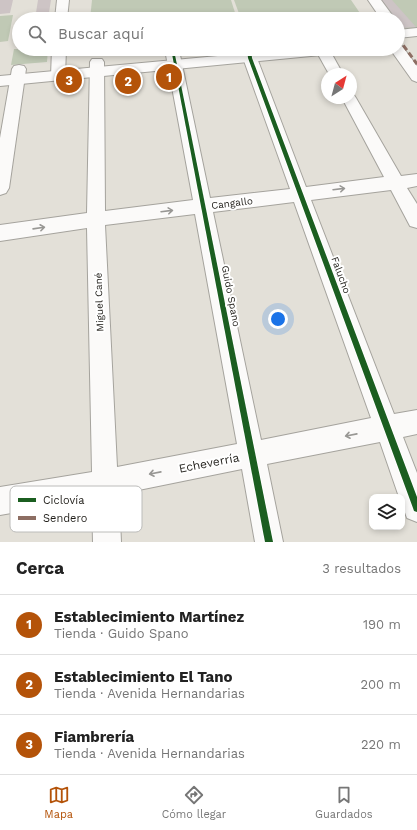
<!DOCTYPE html>
<html lang="es">
<head>
<meta charset="utf-8">
<style>
  body { margin:0; font-family:"Work Sans",sans-serif; background:#f2f2f2; color:#222 }
  .controls { position:absolute; right:12px; bottom:12px; display:grid; overflow:hidden; border-radius:8px; box-shadow:0 2px 6px #0003 }
  .controls button { width:36px; height:36px; display:grid; place-items:center; padding:0; border:0; border-bottom:1px solid #e0e0e0; background:#fff; color:#222; font:20px sans-serif }
  .compass { position:absolute; left:321px; top:68px; width:36px; height:36px; border-radius:50%; background:#fff; box-shadow:0 2px 6px #0003; rotate:36deg }
  .you { position:absolute; left:278px; top:319px; width:14px; height:14px; margin:-10px; border:3px solid #fff; border-radius:50%; background:#1a73e8; box-shadow:0 0 0 6px #1a73e833 }
  .badge { display:grid; place-items:center; width:26px; height:26px; border-radius:50%; background:#b45309; color:#fff; font-size:13px; font-weight:700 }
  .pin { position:absolute; translate:-50% -50%; border:2px solid #fff; box-shadow:0 1px 4px #0006 }
  .list { margin:0; padding:0; list-style:none }
  h2 { display:flex; justify-content:space-between; align-items:center; height:52px; margin:0; padding:0 16px; font-size:17px }
  h2 small { font-size:13px; font-weight:400; color:#767676 }
  .list li { display:grid; grid-template-columns:26px 1fr auto; gap:12px; align-items:center; box-sizing:border-box; height:60px; padding:0 16px; border-top:1px solid #e0e0e0 }
  .list b { display:block; font-size:15px; white-space:nowrap }
  .list p { margin:0; font-size:13px; white-space:nowrap; color:#767676 }
  .list em { font-size:13px; font-style:normal; color:#767676 }
  .icon { flex:none; width:22px; height:22px; fill:none; stroke:currentColor; stroke-width:2; stroke-linecap:round; stroke-linejoin:round }
  .map { position:relative; flex:none; width:417px; height:542px; overflow:hidden }
  .search { position:absolute; background:#fff; box-shadow:0 2px 6px #0003; left:12px; right:12px; top:12px; height:44px; display:flex; align-items:center; gap:10px; box-sizing:border-box; padding:0 14px; border-radius:22px; color:#767676; font-size:15px }
  .sheet { height:232px; background:#fff }
  nav { display:flex; justify-content:space-around; align-items:center; box-sizing:border-box; height:56px; border-top:1px solid #e0e0e0; background:#fff; font-size:11px; color:#767676 }
  nav a { display:grid; justify-items:center; gap:2px }
  nav .on { color:#b45309 }
  .map>svg:first-child { display:block }
</style>
</head>
<body>
<div class="map">
<svg width="417" height="542" viewBox="0 0 417 542">
  <rect width="100%" height="100%" fill="#e3e0d8"/>
  <g fill="#c0c9b5">
    <polygon points="92,0 231,0 237,19 90,19"/>
    <polygon points="234,0 351,0 364,19 241,19"/>
    <polygon points="381,0 417,0 417,27 403,29 398,22 398,19 396,19"/>
    <polygon points="13,15 8,41 0,42 0,16"/>
    <polygon points="14,49 48,49 47,62 11,65"/>
  </g>
  <g fill="#cdc4c5">
    <polygon points="0,0 13,0 10,13 0,14"/>
    <polygon points="38,0 51,0 48,19 35,19"/>
    <polygon points="381,0 392,0 416,27 403,28 398,22 398,19 396,19"/>
  </g>
  <g fill="none" stroke-linecap="round" stroke-linejoin="round">
    <defs>
      <g id="minor">
        <polygon points="57,0 69,0 67,19 55,19"/>
        <polygon points="52,49 66,49 65,76 63,79 58,80 53,79 51,76"/>
        <path d="M242 49H256L257 58 306 187 384 177 342 98H351V94L354 95 356 98 401 176 417 174V186L407 188 417 204V228L410 226 391 190 311 200 394 414 417 410V434L403 437 417 473V522L407 518 402 504V497H399L380 442 267 464 283 542H255L242 469 119 494 121 542H93L92 499 0 515V487L92 472 87 228 0 241V225L87 213 90 62 92 59H102L104 62 105 211 193 200 166 55 168 52H178L180 55 210 198 290 189 243 58ZM294 202 371 418 261 440 213 212ZM195 214 237 444 117 467 105 225Z"/>
        <polygon points="315,49 329,49 343,74 329,74"/>
        <polygon points="19,65 24,66 26,69 9,188 6,193 0,195 0,138 12,69 14,66"/>
      </g>
      <g id="major">
        <polygon points="368,0 381,0 395,19 381,19"/>
        <polygon points="417,28 417,36 398,38 398,30"/>
        <polygon points="398,45 402,46 417,66 417,82 412,80 390,49 398,49"/>
        <polygon points="295,49 349,49 347,52 342,53 0,86 0,76"/>
      </g>
    </defs>
    <use href="#minor" stroke="#a5a39d" stroke-width="2"/>
    <use href="#major" stroke="#a5a39d" stroke-width="2"/>
    <use href="#minor" fill="#fbfaf9" fill-rule="evenodd"/>
    <use href="#major" fill="#fbfaf9" fill-rule="evenodd"/>
    <polyline stroke="#8d6e63" stroke-width="3" stroke-dasharray="6 3" stroke-linecap="butt" points="398,38 417,64"/>
    <defs>
      <g id="cycleway">
        <polygon points="247,49 251,49 252,58 417,497 417,512 414,511 413,508 248,58"/>
        <polygon points="172,54 175,55 273,542 265,542"/>
      </g>
    </defs>
    <use href="#cycleway" stroke="#fff" stroke-width="2"/>
    <use href="#cycleway" fill="#1b5e20" fill-rule="evenodd"/>
  </g>
  <defs><path id="oneway-shaft" d="M-6 0H5M1.5-3L5.5 0L1.5 3" fill="none" stroke-width="1.6" stroke-linecap="round" stroke-linejoin="round"/></defs>
  <g stroke="#989794">
    <use href="#oneway-shaft" transform="translate(339 189) rotate(-7)"/>
    <use href="#oneway-shaft" transform="translate(167 211) rotate(-7)"/>
    <use href="#oneway-shaft" transform="translate(39 228) rotate(-8)"/>
    <use href="#oneway-shaft" transform="translate(351 435) rotate(169)"/>
    <use href="#oneway-shaft" transform="translate(155 473) rotate(169)"/>
  </g>
  <g text-anchor="middle" dominant-baseline="central" stroke-width="4" stroke-linejoin="round" paint-order="stroke">
    <g font-size="10" fill="#201e19" stroke="#fff">
      <text transform="translate(232 203) rotate(-7)">Cangallo</text>
      <text transform="translate(341 275) rotate(70)">Falucho</text>
      <text transform="translate(231 296) rotate(79)">Guido Spano</text>
      <text transform="translate(99 302) rotate(-92)">Miguel Cané</text>
    </g>
    <g font-size="12" fill="#201e19" stroke="#fff">
      <text transform="translate(209 463) rotate(-11)">Echeverría</text>
    </g>
  </g>
  <rect x="10" y="486" width="132" height="46" rx="6" fill="#fff" stroke="#bcbcba" stroke-width="1"/>
  <rect x="18" y="498" width="18" height="4" fill="#1b5e20"/>
  <rect x="18" y="516" width="18" height="4" fill="#8d6e63"/>
  <g font-size="11" fill="#201e19">
    <text x="43" y="504">Ciclovía</text>
    <text x="43" y="522">Sendero</text>
  </g>
</svg>
<div class="controls">
<button><svg class="icon" aria-label="layers" viewBox="0 0 24 24"><path d="M12 4l9 5-9 5-9-5zM3 14l9 5 9-5"/></svg></button>
</div>
<svg class="compass" viewBox="-18 -18 36 36"><path d="M0-13l5 13h-10z" fill="#e53935"/><path d="M0 13l5-13h-10z" fill="#767676"/></svg>
<div class="you"></div>
<div class="pin badge" style="left:169px;top:77px">1</div>
<div class="pin badge" style="left:128px;top:81px">2</div>
<div class="pin badge" style="left:69px;top:80px">3</div>
<div class="search"><svg class="icon" aria-label="search" viewBox="0 0 24 24"><circle cx="10" cy="10" r="6"/><path d="M15 15l6 6"/></svg>Buscar aquí</div>
</div>
<section class="sheet">
<h2>Cerca<small>3 resultados</small></h2>
<ul class="list">
<li><span class="badge">1</span><div><b>Establecimiento Martínez</b><p>Tienda · Guido Spano</p></div><em>190 m</em></li>
<li><span class="badge">2</span><div><b>Establecimiento El Tano</b><p>Tienda · Avenida Hernandarias</p></div><em>200 m</em></li>
<li><span class="badge">3</span><div><b>Fiambrería</b><p>Tienda · Avenida Hernandarias</p></div><em>220 m</em></li>
</ul>
</section>
<nav>
<a class="on"><svg class="icon" aria-label="map" viewBox="0 0 24 24"><path d="M3 6l6-2 6 2 6-2v14l-6 2-6-2-6 2zM9 4v14M15 6v14"/></svg>Mapa</a>
<a><svg class="icon" aria-label="directions" viewBox="0 0 24 24"><path d="M12 3l9 9-9 9-9-9zM9 14v-3h6M13 9l2 2-2 2"/></svg>Cómo llegar</a>
<a><svg class="icon" aria-label="saved" viewBox="0 0 24 24"><path d="M7 4h10v16l-5-4-5 4z"/></svg>Guardados</a>
</nav>
</body>
</html>
